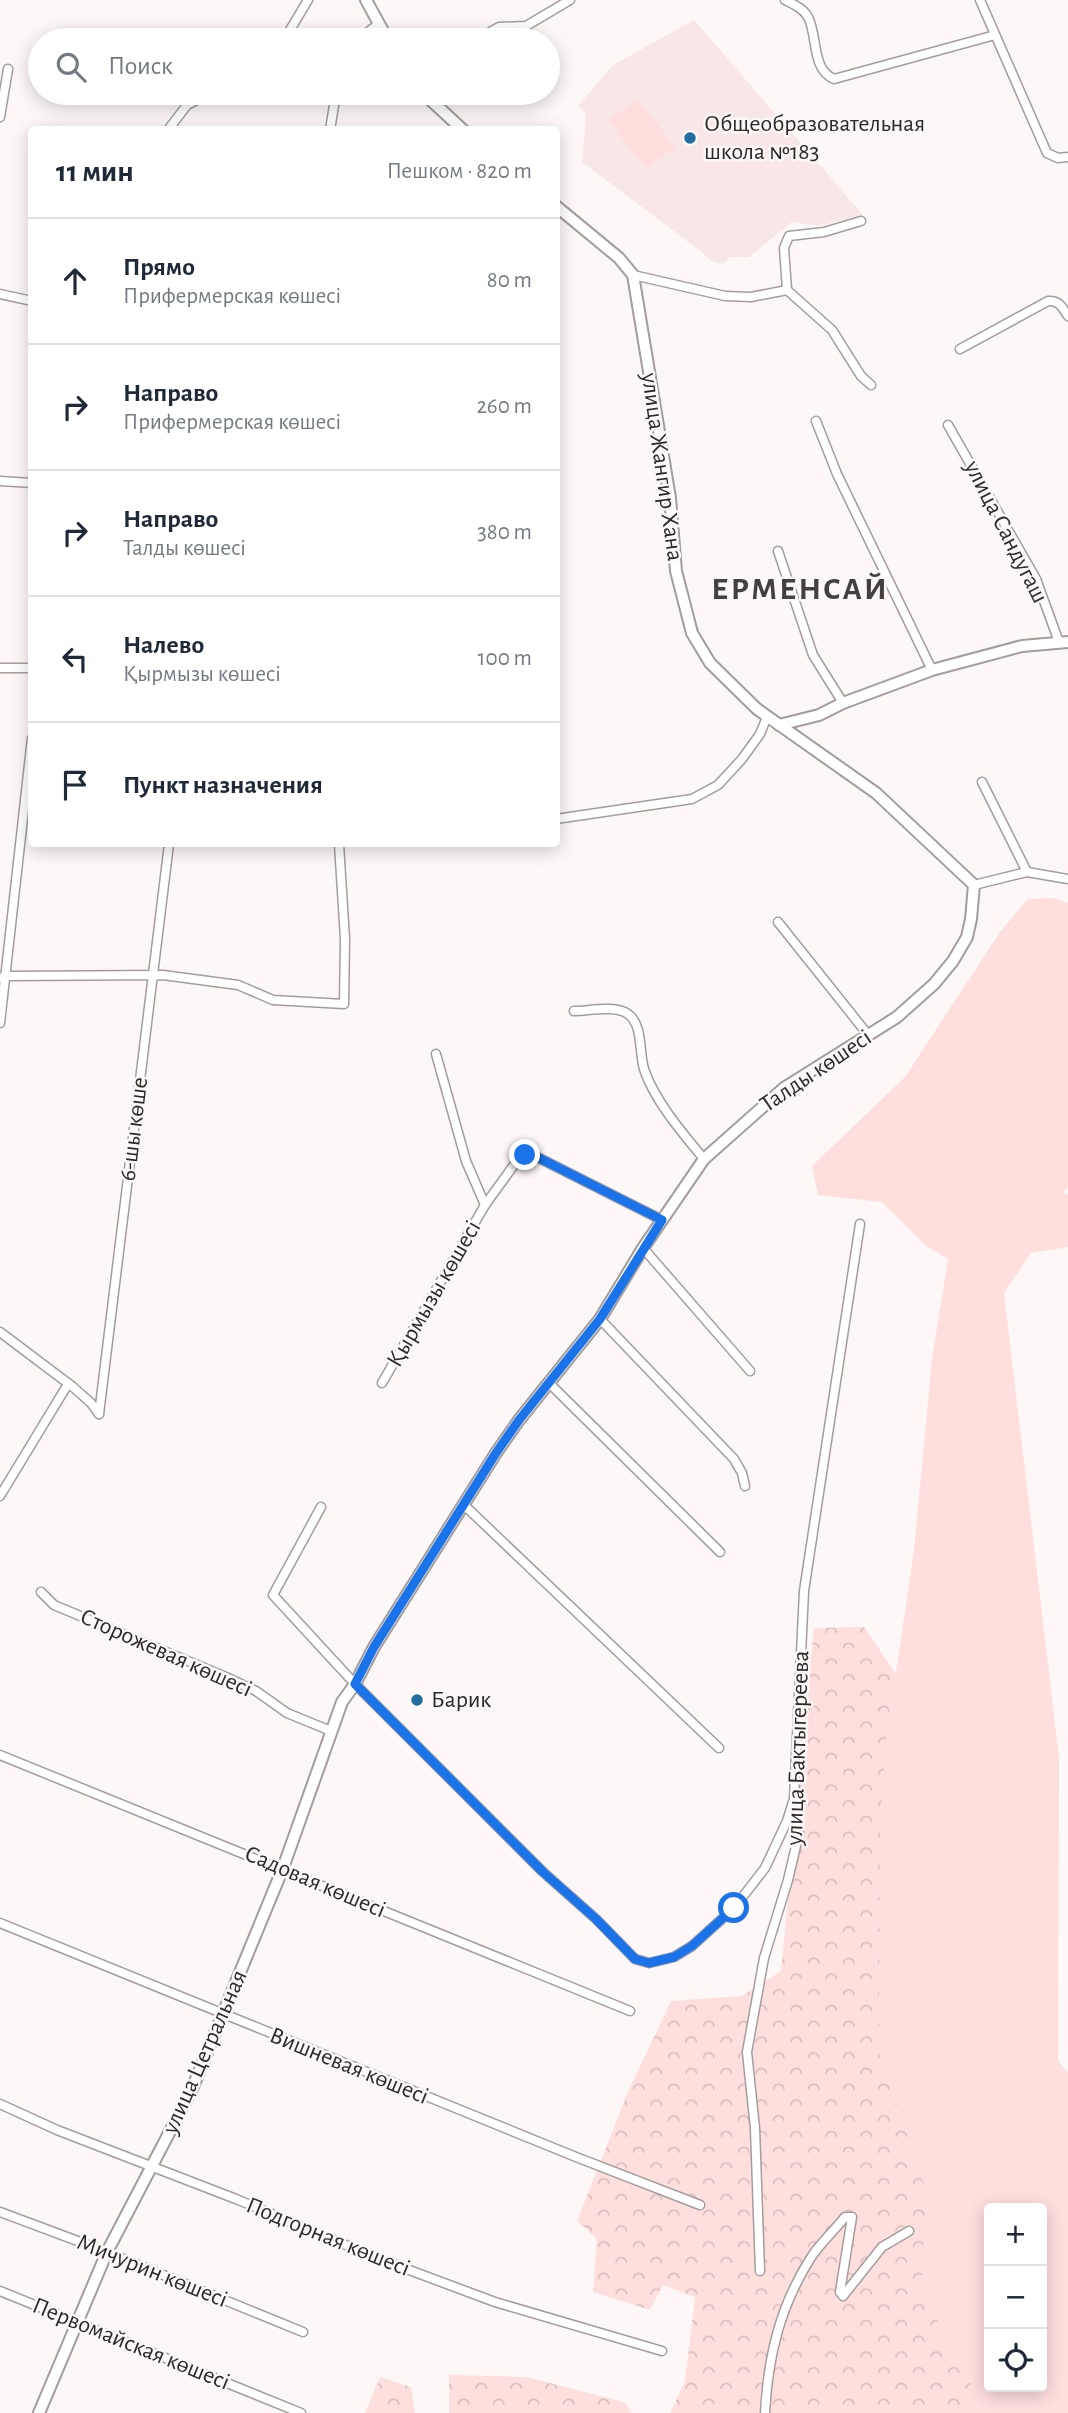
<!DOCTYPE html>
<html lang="ru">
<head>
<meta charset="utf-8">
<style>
  body { margin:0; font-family:"Alegreya Sans",sans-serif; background:#f2f2f3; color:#1f2937 }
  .controls { position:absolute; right:21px; bottom:21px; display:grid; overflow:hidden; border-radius:7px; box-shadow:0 4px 18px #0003 }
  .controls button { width:63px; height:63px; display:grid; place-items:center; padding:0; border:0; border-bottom:2px solid #e0e1e3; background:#fff; color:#1f2937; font:35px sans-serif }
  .stop { position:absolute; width:21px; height:21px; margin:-16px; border:5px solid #1a73e8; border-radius:50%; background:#fff }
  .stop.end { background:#1a73e8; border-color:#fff; box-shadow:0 2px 7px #0008 }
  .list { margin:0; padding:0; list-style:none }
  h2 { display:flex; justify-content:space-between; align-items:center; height:91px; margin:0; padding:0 28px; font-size:30px }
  h2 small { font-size:23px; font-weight:400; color:#747a83 }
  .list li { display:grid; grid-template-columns:46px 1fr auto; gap:21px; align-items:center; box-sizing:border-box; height:126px; padding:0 28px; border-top:2px solid #e0e1e3 }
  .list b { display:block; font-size:26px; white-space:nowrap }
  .list p { margin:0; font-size:23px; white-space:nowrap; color:#747a83 }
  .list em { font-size:23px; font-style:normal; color:#747a83 }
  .icon { flex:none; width:38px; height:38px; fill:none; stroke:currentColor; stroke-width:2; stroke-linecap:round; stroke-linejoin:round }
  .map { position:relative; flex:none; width:1068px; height:2413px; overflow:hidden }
  .search { position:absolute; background:#fff; box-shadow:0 4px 18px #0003; left:28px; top:28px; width:532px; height:77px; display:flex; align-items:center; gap:18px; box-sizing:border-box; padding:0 24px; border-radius:38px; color:#747a83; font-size:26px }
  .panel { position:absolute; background:#fff; box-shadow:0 4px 18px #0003; left:28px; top:126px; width:532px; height:721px; border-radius:7px }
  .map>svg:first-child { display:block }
</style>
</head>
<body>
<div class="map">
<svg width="1068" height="2413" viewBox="0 0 1068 2413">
  <defs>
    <pattern id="forest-crowns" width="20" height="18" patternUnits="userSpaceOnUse" patternTransform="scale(1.75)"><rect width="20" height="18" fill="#ffdede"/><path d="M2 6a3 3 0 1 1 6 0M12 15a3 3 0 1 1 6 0" fill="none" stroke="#dbbebe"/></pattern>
  </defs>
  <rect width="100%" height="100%" fill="#fef7f7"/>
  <polygon fill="#f9e6e6" points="694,20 863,215 819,226 792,222 749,257 730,257 723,264 711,261 703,253 582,162 586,114 578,106 613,65"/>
  <g fill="#ffdede" fill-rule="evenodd">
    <polygon points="637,99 675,147 647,169 608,121"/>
    <path d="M1053 898 1068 903V1186L1063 1193 1068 1195V1247L1031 1253 1004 1293 1059 1757 1058 2061 1068 2073V2413H989L946 2346 921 2274 926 2190 879 2053 880 1830 886 1741 914 1550 932 1359 948 1259 925 1245 882 1202 818 1195 812 1166 905 1077 1000 932 1028 899ZM989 2208H1042V2387H989Z"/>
  </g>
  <g fill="url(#forest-crowns)">
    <polygon points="864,1627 896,1674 886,1741 880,1830 879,2053 926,2190 922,2274 946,2346 989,2413 670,2413 685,2381 695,2297 663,2285 650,2310 593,2292 597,2239 577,2221 628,2092 671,2001 742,1996 781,1971 814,1628"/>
    <polygon points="449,2375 526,2377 624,2402 632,2413 449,2413"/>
    <polygon points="380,2377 411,2387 415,2413 365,2413"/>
  </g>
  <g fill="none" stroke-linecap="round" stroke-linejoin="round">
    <defs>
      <g id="street">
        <path d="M785 0C793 4 803 8 808 17 818 36 811 69 834 79L995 35"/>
        <polyline points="980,0 1047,153 1058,158 1068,157"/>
        <polyline points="284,40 308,0"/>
        <polyline points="358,40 378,24"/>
        <polyline points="476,40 499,27 526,26 570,0"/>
        <polyline points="0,117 8,69"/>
        <polyline points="168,130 187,105 210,93"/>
        <polyline points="330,130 336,93"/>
        <polyline points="633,275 725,296 751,297 787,290 784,248 789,236 824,232 861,221"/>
        <polyline points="787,290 832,330 861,376 871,385"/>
        <polyline points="0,294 32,301"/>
        <path d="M960 349 1048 301C1059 300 1062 307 1068 316"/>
        <polyline points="816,421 837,474 932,670"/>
        <polyline points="948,425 1036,579 1059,642"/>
        <polyline points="0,481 32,483"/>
        <polyline points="778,551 813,655 843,703"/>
        <polyline points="0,668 32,668"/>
        <polyline points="982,782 1027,872"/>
        <polyline points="556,819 692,799 718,785 742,759 760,734 767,717"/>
        <polyline points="974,885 1027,872 1068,879"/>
        <polyline points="778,922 869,1036"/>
        <polyline points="0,978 7,976 163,975 238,985 273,1000 344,1004 345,939 339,844"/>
        <path d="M574 1011C589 1011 615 1005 628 1014 643 1024 639 1053 644 1069 654 1100 683 1134 704 1159"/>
        <polyline points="0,1023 32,738"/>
        <polyline points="436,1054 466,1161 485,1205"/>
        <polyline points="643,1248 750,1371"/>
        <polyline points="600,1319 734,1459 742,1473 745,1486"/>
        <polyline points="0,1332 73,1387 91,1403 99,1414"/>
        <polyline points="382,1383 485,1205 514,1165 525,1155 535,1156 662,1220"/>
        <polyline points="549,1383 720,1552"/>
        <polyline points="99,1414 169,844"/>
        <polyline points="0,1496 68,1384"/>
        <polyline points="464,1505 719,1748"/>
        <polyline points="321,1507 273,1595 355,1684 543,1872 596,1919 635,1959 649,1963 674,1957 692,1946 734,1908 765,1868 787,1821 794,1799 804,1591 860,1224"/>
        <polyline points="41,1592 54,1605 226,1677 256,1691 287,1713 331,1731"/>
        <polyline points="0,1755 630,2011"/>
        <polyline points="0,1923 576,2157 700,2205"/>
        <polyline points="0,2104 57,2130 236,2199 377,2258 495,2302 662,2351"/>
        <polyline points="0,2212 107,2252 303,2332"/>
        <polyline points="760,2271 755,2128 747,2052 764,1958 788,1880 799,1833 791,1810"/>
        <polyline points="0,2291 301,2413"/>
        <path d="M765 2413C768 2356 780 2307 810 2259 819 2244 834 2231 845 2217H852L840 2292 843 2296 882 2247 909 2231"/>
      </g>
      <g id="secondary">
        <polyline points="366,0 388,40"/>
        <polyline points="423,93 463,130"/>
        <polyline points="779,725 819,715 843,703 932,670 1022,646 1068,642"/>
        <polyline points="39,2413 107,2252 192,2089 283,1868 342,1702 355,1684 374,1647 496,1453 519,1420 600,1319 643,1248 704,1159 784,1088 897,1017 934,984 953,961 967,937 971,919 974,885 876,793 757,709 710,663 692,633 676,571 670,498 633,275 619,258 556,206"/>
      </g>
    </defs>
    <use href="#street" stroke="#a59c9c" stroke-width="11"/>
    <use href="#secondary" stroke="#a59c9c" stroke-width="14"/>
    <use href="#street" stroke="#fff" stroke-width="8"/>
    <use href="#secondary" stroke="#fff" stroke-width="10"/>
  </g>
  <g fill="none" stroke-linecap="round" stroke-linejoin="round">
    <polyline stroke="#1a73e8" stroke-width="9" points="525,1155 535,1156 662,1220 600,1319 519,1420 496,1453 374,1647 355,1684 543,1872 596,1919 635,1959 649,1963 674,1957 692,1946 734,1908"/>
  </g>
  <g fill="#226ea1" stroke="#fef7f7" stroke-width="2.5">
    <circle cx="690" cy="138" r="7"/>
    <circle cx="417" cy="1700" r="7"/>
  </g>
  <g text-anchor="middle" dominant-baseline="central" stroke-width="5" stroke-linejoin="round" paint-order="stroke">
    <g font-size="24" fill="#2c2929" stroke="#fef7f7" text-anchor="start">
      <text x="704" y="124">Общеобразовательная<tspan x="704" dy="28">школа №183</tspan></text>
      <text x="431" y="1700">Барик</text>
    </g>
    <g font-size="24" fill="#2c2929" stroke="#fef7f7">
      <text transform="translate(662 467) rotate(82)">улица Жангир Хана</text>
      <text transform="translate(1006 532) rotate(63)">улица Сандугаш</text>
      <text transform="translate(816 1071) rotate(-34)">Талды көшесі</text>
      <text transform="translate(134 1129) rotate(-83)">6-шы көше</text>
      <text transform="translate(434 1294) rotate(-60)">Қырмызы көшесі</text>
      <text transform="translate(166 1653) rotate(24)">Сторожевая көшесі</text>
      <text transform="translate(798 1748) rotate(-88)">улица Бактыгереева</text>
      <text transform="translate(315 1882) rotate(23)">Садовая көшесі</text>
      <text transform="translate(205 2052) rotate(-66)">улица Цетральная</text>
      <text transform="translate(349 2066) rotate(22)">Вишневая көшесі</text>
      <text transform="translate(328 2237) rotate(22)">Подгорная көшесі</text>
      <text transform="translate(152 2271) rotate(22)">Мичурин көшесі</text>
      <text transform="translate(131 2344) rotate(22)">Первомайская көшесі</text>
    </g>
    <g font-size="32" font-weight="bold" letter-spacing="2" fill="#463f3f" stroke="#fef7f7">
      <text x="800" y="589">ЕРМЕНСАЙ</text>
    </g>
  </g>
</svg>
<div class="controls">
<button>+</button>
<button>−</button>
<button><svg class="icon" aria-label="locate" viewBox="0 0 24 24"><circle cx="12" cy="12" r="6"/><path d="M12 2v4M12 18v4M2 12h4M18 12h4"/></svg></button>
</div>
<div class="stop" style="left:734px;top:1908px"></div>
<div class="stop end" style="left:525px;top:1155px"></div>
<div class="search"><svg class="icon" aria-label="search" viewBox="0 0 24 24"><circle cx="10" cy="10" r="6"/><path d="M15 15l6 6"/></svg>Поиск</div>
<section class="panel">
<h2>11 мин<small>Пешком · 820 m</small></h2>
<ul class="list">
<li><svg class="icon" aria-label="ahead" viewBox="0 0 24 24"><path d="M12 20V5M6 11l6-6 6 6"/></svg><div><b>Прямо</b><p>Прифермерская көшесі</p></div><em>80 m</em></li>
<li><svg class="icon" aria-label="right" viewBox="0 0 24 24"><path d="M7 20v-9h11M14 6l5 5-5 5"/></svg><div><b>Направо</b><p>Прифермерская көшесі</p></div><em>260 m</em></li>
<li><svg class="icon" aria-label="right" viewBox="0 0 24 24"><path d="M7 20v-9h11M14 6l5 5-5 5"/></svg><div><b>Направо</b><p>Талды көшесі</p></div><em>380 m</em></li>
<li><svg class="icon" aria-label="left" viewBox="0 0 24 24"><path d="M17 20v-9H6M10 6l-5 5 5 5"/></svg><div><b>Налево</b><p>Қырмызы көшесі</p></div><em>100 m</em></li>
<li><svg class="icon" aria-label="arrive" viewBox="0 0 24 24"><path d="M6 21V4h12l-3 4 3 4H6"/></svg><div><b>Пункт назначения</b></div></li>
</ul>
</section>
</div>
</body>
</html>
